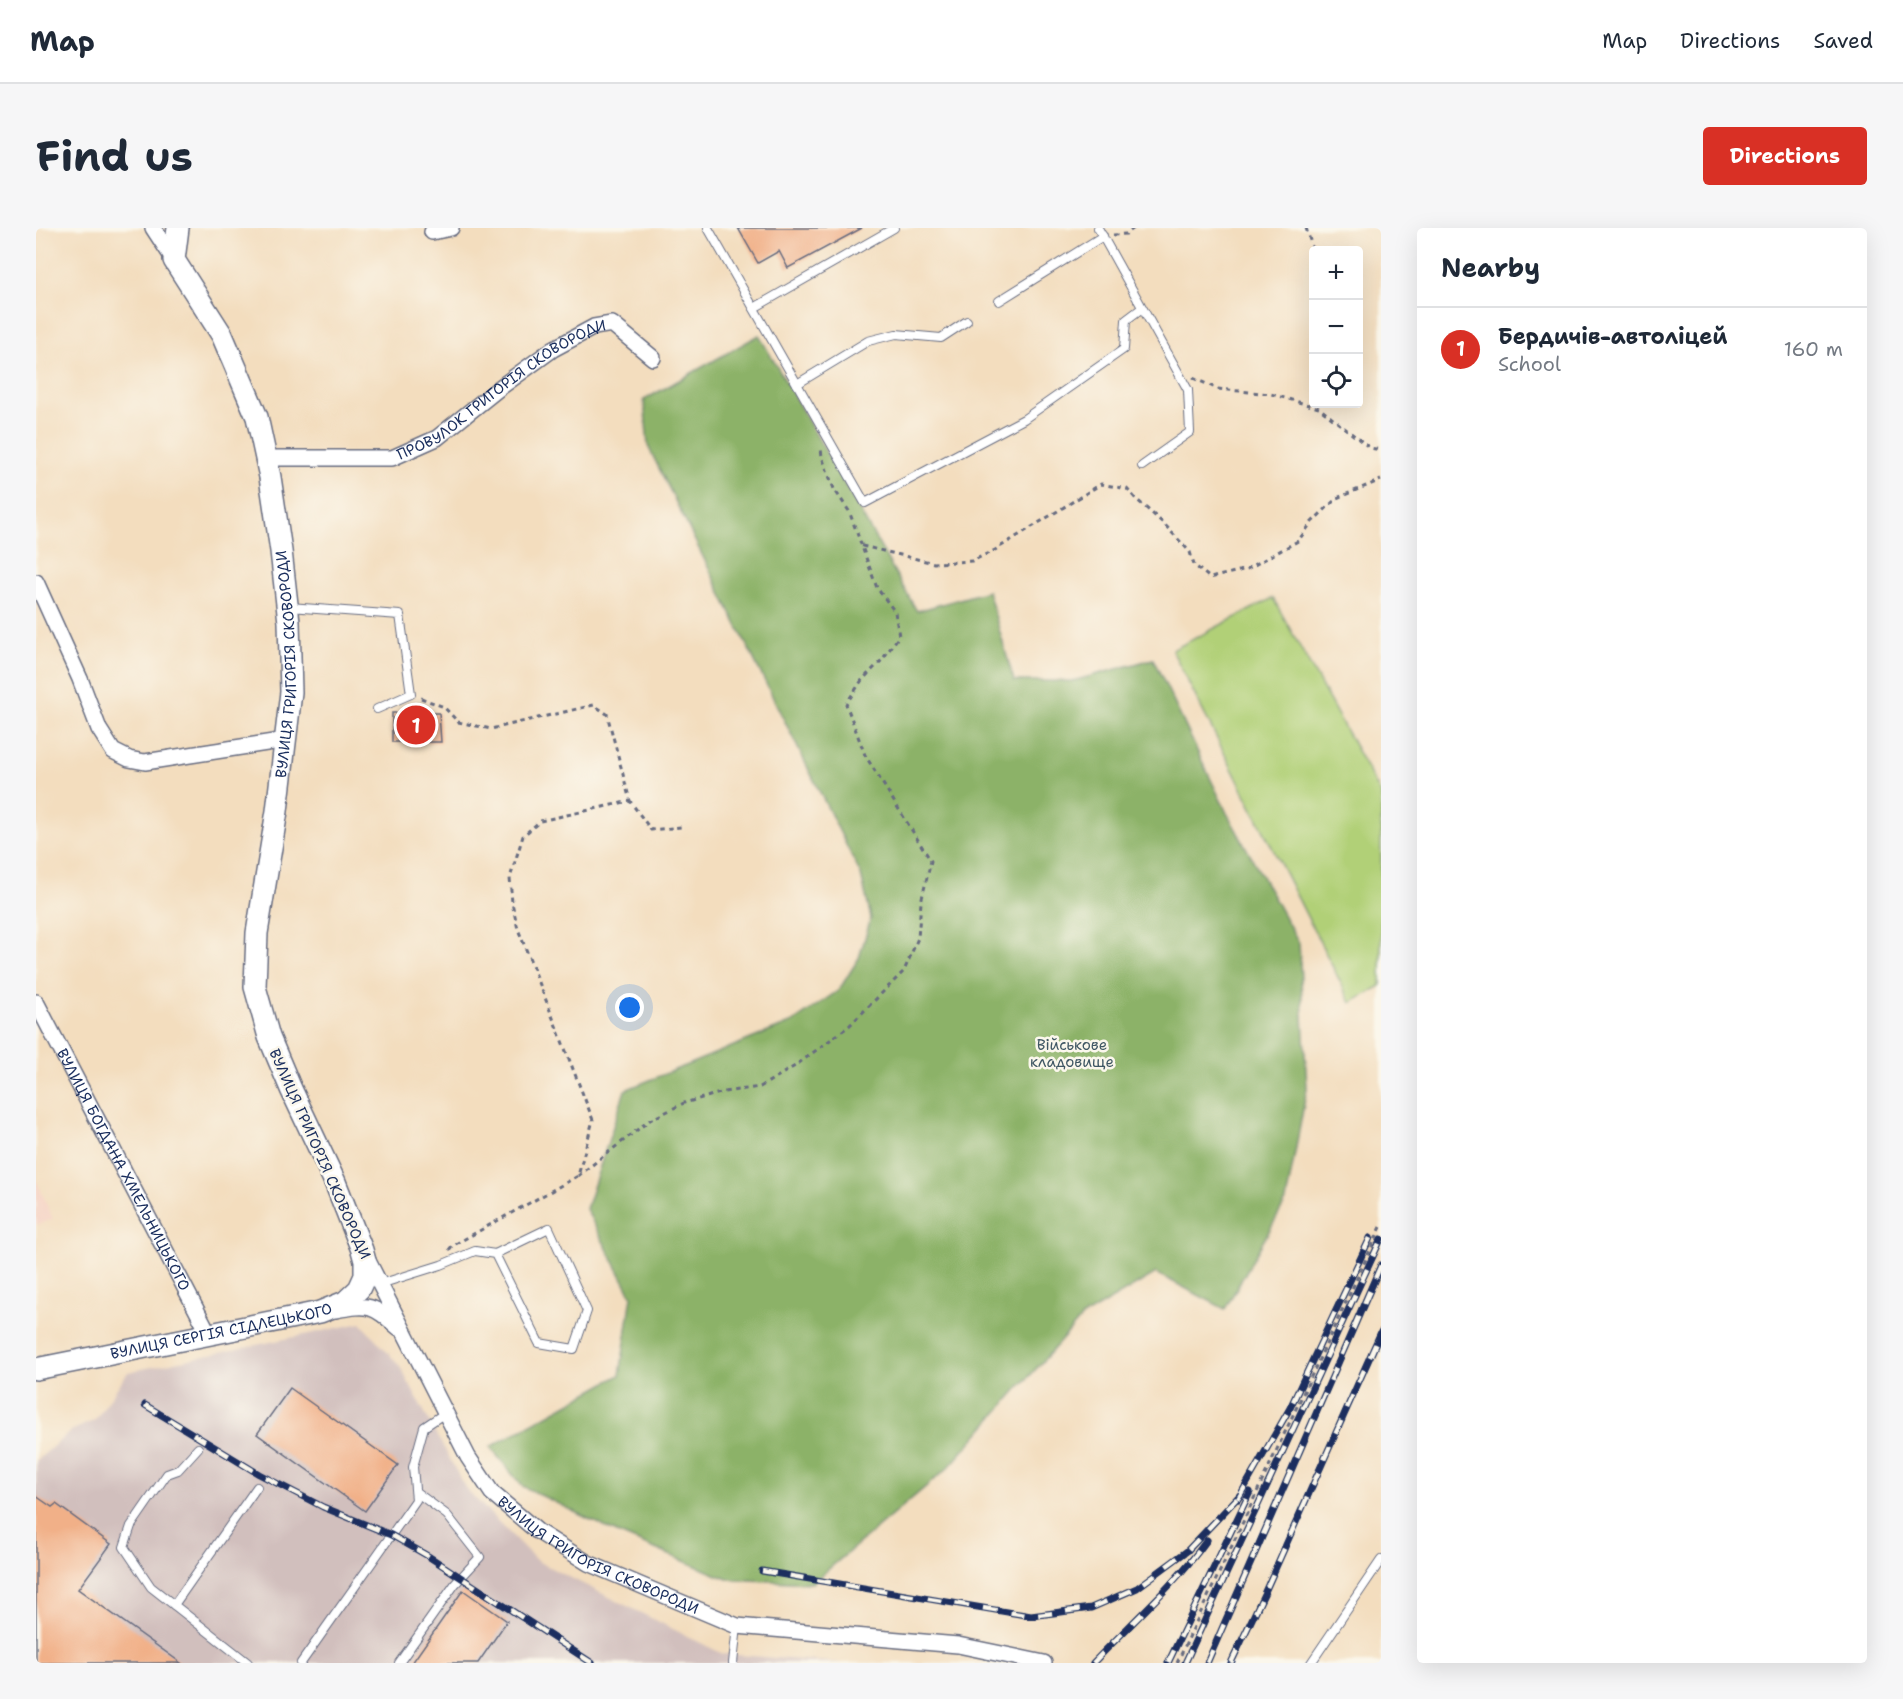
<!DOCTYPE html>
<html lang="en">
<head>
<meta charset="utf-8">
<style>
  body { margin:0; font-family:"Shantell Sans",sans-serif; background:#f6f6f7; color:#1f2937 }
  .controls { position:absolute; right:18px; top:18px; display:grid; overflow:hidden; border-radius:6px; box-shadow:0 6px 24px #0002 }
  .controls button { width:54px; height:54px; display:grid; place-items:center; padding:0; border:0; border-bottom:2px solid #e0e1e3; background:#fff; color:#1f2937; font:30px sans-serif }
  .you { position:absolute; left:594px; top:780px; width:21px; height:21px; margin:-15px; border:4px solid #fff; border-radius:50%; background:#1a73e8; box-shadow:0 0 0 9px #1a73e833 }
  .badge { display:grid; place-items:center; width:39px; height:39px; border-radius:50%; background:#d93025; color:#fff; font-size:20px; font-weight:700 }
  .pin { position:absolute; translate:-50% -50%; border:3px solid #fff; box-shadow:0 2px 6px #0006 }
  .list { margin:0; padding:0; list-style:none }
  h2 { display:flex; justify-content:space-between; align-items:center; height:78px; margin:0; padding:0 24px; font-size:26px }
  h2 small { font-size:20px; font-weight:400; color:#747a83 }
  .list li { display:grid; grid-template-columns:39px 1fr auto; gap:18px; align-items:center; box-sizing:border-box; height:84px; padding:0 24px; border-top:2px solid #e0e1e3 }
  .list b { display:block; font-size:22px; white-space:nowrap }
  .list p { margin:0; font-size:20px; white-space:nowrap; color:#747a83 }
  .list em { font-size:20px; font-style:normal; color:#747a83 }
  .icon { flex:none; width:33px; height:33px; fill:none; stroke:currentColor; stroke-width:2; stroke-linecap:round; stroke-linejoin:round }
  .map { position:relative; flex:none; width:1345px; height:1435px; overflow:hidden; border-radius:6px }
  header { display:flex; align-items:center; gap:36px; box-sizing:border-box; height:84px; padding:0 30px; background:#fff; border-bottom:2px solid #e0e1e3 }
  header strong { font-size:28px }
  nav { display:flex; gap:33px; margin-inline-start:auto; font-size:21px }
  .intro { display:flex; align-items:center; justify-content:space-between; box-sizing:border-box; height:144px; padding:0 36px }
  h1 { margin:0; font-size:42px }
  .button { padding:15px 27px; border-radius:6px; background:#d93025; color:#fff; font-size:21px; font-weight:700 }
  main { display:flex; gap:36px; padding:0 36px }
  aside { flex:1; background:#fff; border-radius:6px; box-shadow:0 6px 24px #0002 }
  .map>svg:first-child { display:block }
</style>
</head>
<body>
<header>
<strong>Map</strong>
<nav><a>Map</a><a>Directions</a><a>Saved</a></nav>
</header>
<div class="intro"><h1>Find us</h1><a class="button">Directions</a></div>
<main>
<div class="map">
<svg width="1345" height="1435" viewBox="0 0 1345 1435">
  <rect width="100%" height="100%" fill="#fbf7ec"/>
  <filter id="ink" filterUnits="userSpaceOnUse"><feTurbulence type="fractalNoise" baseFrequency=".0167" numOctaves="2"/><feDisplacementMap in="SourceGraphic" scale="12" xChannelSelector="R" yChannelSelector="G"/><feConvolveMatrix kernelMatrix="1 2 1 2 8 2 1 2 1" color-interpolation-filters="sRGB"/></filter>
  <filter id="wash" filterUnits="userSpaceOnUse"><feTurbulence type="fractalNoise" baseFrequency=".008" numOctaves="4" result="noise"/><feDisplacementMap in="SourceGraphic" scale="24" xChannelSelector="R" yChannelSelector="G"/><feGaussianBlur stdDeviation="1.35" result="paint"/><feColorMatrix in="noise" values="0 0 0 0 0 0 0 0 0 0 0 0 0 0 0 0 0 1.4 0 .05"/><feComposite in="paint" operator="in"/></filter>
  <g filter="url(#wash)">
    <rect width="100%" height="100%" fill="#f3ddbe"/>
    <polygon fill="#f5d2c3" points="0,951 17,991 0,997"/>
    <polygon fill="#d1bfbd" points="325,1095 363,1137 430,1261 501,1333 687,1426 808,1435 0,1435 0,1233 35,1203 59,1192 92,1144"/>
    <polygon fill="#b1d077" stroke="#66806a" stroke-width="1.5" points="1237,370 1345,566 1345,758 1315,775 1136,422"/>
    <polygon fill="#8cb268" stroke="#547063" stroke-width="1.5" points="723,107 881,383 952,363 978,453 1037,453 1117,431 1191,585 1263,715 1271,860 1250,973 1189,1081 1120,1045 1046,1089 912,1240 776,1355 691,1351 581,1305 486,1258 454,1219 584,1147 596,1068 550,981 589,862 757,794 803,762 823,730 835,690 825,647 612,218 608,172"/>
    <g id="blocks">
      <g fill="#f1b088">
        <polygon points="702,0 826,0 752,40 743,23 722,35"/>
        <polygon points="356,485 403,485 405,514 356,514"/>
        <polygon points="254,1160 362,1237 329,1283 221,1206"/>
        <polygon points="0,1268 16,1279 20,1276 75,1316 42,1361 145,1435 0,1435"/>
        <polygon points="427,1362 471,1393 442,1435 376,1435"/>
      </g>
    </g>
  </g>
  <g filter="url(#ink)">
    <use href="#blocks" fill-opacity="0" stroke="#676c80" stroke-width="1.5"/>
    <g fill="none" stroke-linecap="round" stroke-linejoin="round">
      <defs>
        <g id="service">
          <polyline points="672,0 829,275 988,191 1088,121 1090,92 1106,80"/>
          <polyline points="1062,0 1152,162 1154,204 1106,238"/>
          <polyline points="963,73 1067,8"/>
          <polyline points="718,80 858,0"/>
          <polyline points="761,156 832,113 860,106 905,110 931,93"/>
          <polyline points="253,379 364,387 375,466 341,481"/>
          <polyline points="344,1056 405,1037 439,1023 459,1026 503,1115 538,1121 551,1083 513,1000 459,1026"/>
          <polyline points="138,1377 115,1359 88,1319 95,1298 131,1246 142,1242 162,1220"/>
          <polyline points="212,1435 138,1377 221,1259"/>
          <polyline points="265,1435 380,1272 377,1239 388,1199 409,1185"/>
          <polyline points="363,1435 419,1356 444,1329 411,1287 380,1264"/>
          <polyline points="697,1435 701,1398"/>
          <polyline points="1275,1435 1345,1332"/>
        </g>
        <g id="minor">
          <polyline points="117,0 138,32"/>
          <polyline points="396,4 415,0"/>
          <path id="s1" d="M230 230H356L401 210 462 161 517 121 558 99 576 96 617 130"/>
          <polyline points="0,354 44,451 63,501 77,523 93,531 109,534 250,512"/>
          <path id="s2" d="M0 774 174 1108"/>
          <path id="s3" d="M330 1029 432 1229 456 1265 501 1303 552 1335 701 1398 922 1417 1008 1435"/>
          <path d="M299 1082C335 1076 335 1076 363 1100"/>
        </g>
        <g id="secondary">
          <path id="s4" d="M0 1141 284 1084 309 1074 323 1061 329 1048V1033L326 1022 299 954 255 861 233 809 219 759 221 705 241 583 255 464 253 394 245 323 234 249 221 189 186 107 138 32 142 0"/>
        </g>
      </defs>
      <use href="#service" stroke="#676c80" stroke-width="10"/>
      <use href="#minor" stroke="#676c80" stroke-width="18"/>
      <use href="#secondary" stroke="#676c80" stroke-width="24"/>
      <g stroke="#676c80" stroke-width="3" stroke-dasharray="4.5 4.5" stroke-linecap="butt">
        <polyline points="1270,0 1278,25"/>
        <polyline points="1077,7 1090,6 1098,0"/>
        <polyline points="1157,150 1182,161 1235,166 1283,180 1334,220 1345,222"/>
        <polyline points="826,318 898,335 936,333 959,322 1065,256 1091,261 1100,271 1128,296 1154,324 1158,337 1174,350 1211,341 1262,313 1276,294 1301,270 1345,252"/>
        <polyline points="385,470 408,479 422,494 455,501 558,477 571,486 594,573"/>
        <polyline points="542,948 614,892 648,875 688,864 724,859 759,838 813,798 868,743 882,710 885,674 895,633 829,527 810,476 826,452 846,432 863,408 859,384 841,360 813,283 798,261 786,229 785,221"/>
        <polyline points="413,1022 416,1018 542,948 557,892 482,701 476,675 474,650 487,608 504,593 594,573 615,602 645,599"/>
        <polyline points="1141,1435 1345,999"/>
      </g>
      <use href="#service" stroke="#fff" stroke-width="8"/>
      <use href="#minor" stroke="#fff" stroke-width="15"/>
      <use href="#secondary" stroke="#fff" stroke-width="21"/>
      <defs>
        <g id="rail">
          <polyline points="109,1177 223,1246 287,1279 355,1307 392,1328 556,1435"/>
          <polyline points="1202,1271 1254,1180 1334,1010"/>
          <polyline points="726,1343 995,1388 1055,1380 1101,1360 1151,1323 1205,1266"/>
          <path d="M1057 1435C1096 1394 1138 1358 1171 1312"/>
          <polyline points="1132,1435 1214,1264"/>
          <polyline points="1149,1435 1345,1011"/>
          <polyline points="1171,1435 1345,1037"/>
          <polyline points="1195,1435 1228,1366 1345,1104"/>
        </g>
      </defs>
      <use href="#rail" stroke="#1b2f5e" stroke-width="7"/>
      <use href="#rail" stroke="#fbf7ec" stroke-width="4.5" stroke-dasharray="14" stroke-linecap="butt"/>
    </g>
  </g>
  <g text-anchor="middle" dominant-baseline="central" stroke-width="5" stroke-linejoin="round" paint-order="stroke">
    <g font-size="15" fill="#1b2f5e" stroke="#fbf7ec">
      <text stroke="none"><textPath href="#s1" startOffset="256">ПРОВУЛОК ГРИГОРІЯ СКОВОРОДИ</textPath></text>
      <text stroke="none"><textPath href="#s4" startOffset="986">ВУЛИЦЯ ГРИГОРІЯ СКОВОРОДИ</textPath></text>
      <text transform="translate(284 926) rotate(66)">ВУЛИЦЯ ГРИГОРІЯ СКОВОРОДИ</text>
      <text stroke="none"><textPath href="#s2" startOffset="189">ВУЛИЦЯ БОГДАНА ХМЕЛЬНИЦЬКОГО</textPath></text>
      <text stroke="none"><textPath href="#s4" startOffset="189">ВУЛИЦЯ СЕРГІЯ СІДЛЕЦЬКОГО</textPath></text>
      <text stroke="none"><textPath href="#s3" startOffset="392">ВУЛИЦЯ ГРИГОРІЯ СКОВОРОДИ</textPath></text>
    </g>
    <g font-size="15" fill="#405764" stroke="#fbf7ec">
      <text x="1036" y="817">Військове<tspan x="1036" dy="17">кладовище</tspan></text>
    </g>
  </g>
</svg>
<div class="controls">
<button>+</button>
<button>−</button>
<button><svg class="icon" aria-label="locate" viewBox="0 0 24 24"><circle cx="12" cy="12" r="6"/><path d="M12 2v4M12 18v4M2 12h4M18 12h4"/></svg></button>
</div>
<div class="you"></div>
<div class="pin badge" style="left:380px;top:497px">1</div>
</div>
<aside>
<h2>Nearby<small></small></h2>
<ul class="list">
<li><span class="badge">1</span><div><b>Бердичів-автоліцей</b><p>School</p></div><em>160 m</em></li>
</ul>
</aside>
</main>
</body>
</html>
